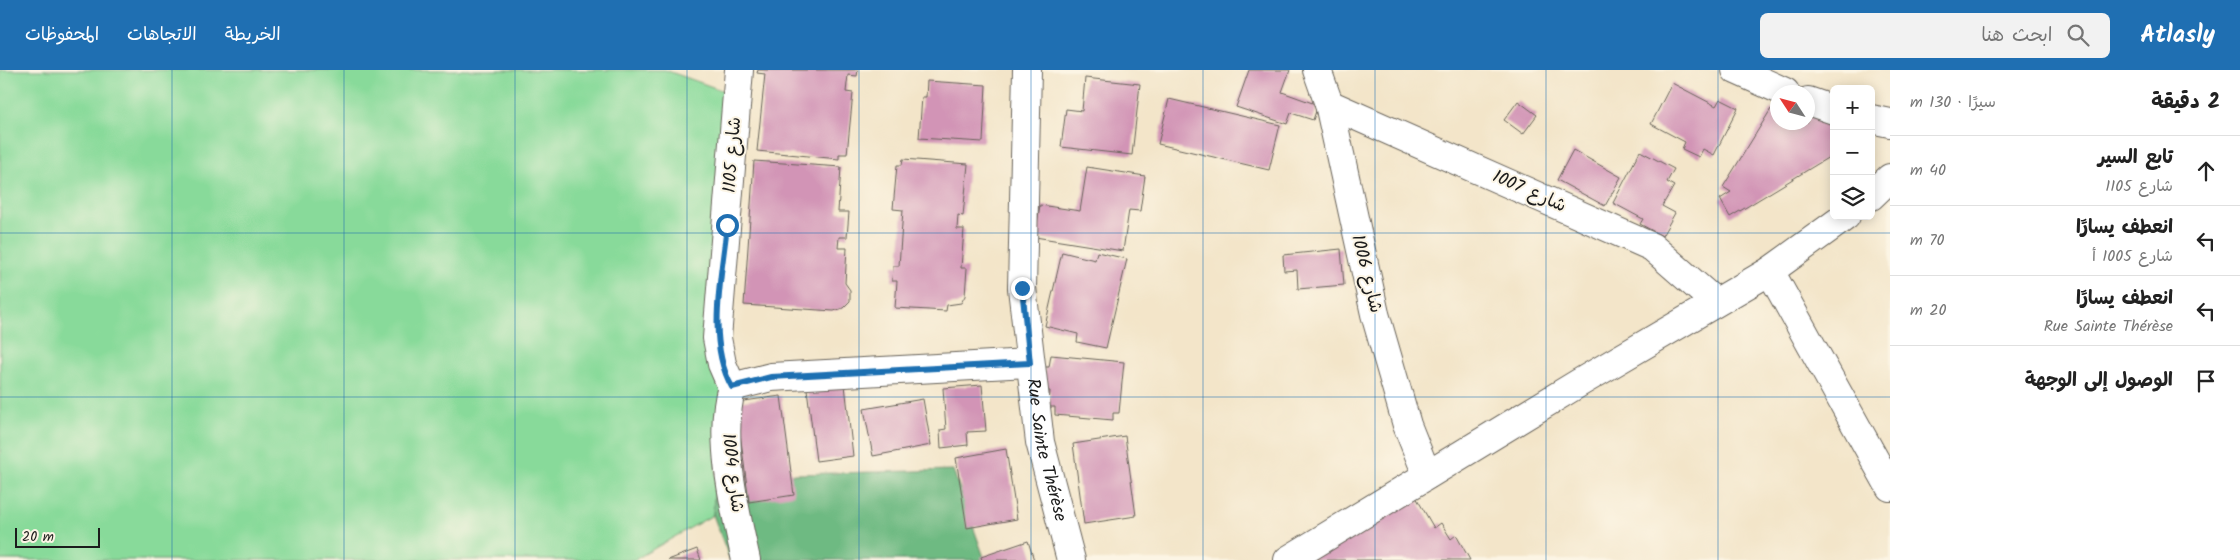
<!DOCTYPE html>
<html lang="ar">
<head>
<meta charset="utf-8">
<style>
  body { margin:0; font-family:Kalam,"Playpen Sans Arabic",sans-serif; background:#f2f2f2; color:#222; direction:rtl }
  .controls { position:absolute; right:15px; top:15px; display:grid; overflow:hidden; border-radius:8px; box-shadow:0 2px 12px #0003 }
  .controls button { width:45px; height:45px; display:grid; place-items:center; padding:0; border:0; border-bottom:1px solid #e0e0e0; background:#fff; color:#222; font:25px sans-serif }
  .compass { position:absolute; left:1770px; top:15px; width:45px; height:45px; border-radius:50%; background:#fff; box-shadow:0 2px 12px #0003; rotate:306deg }
  .scale { position:absolute; left:15px; bottom:12px; width:85px; box-sizing:border-box; padding-left:5px; border:2px solid #1c1c1c; border-top:0; font-size:14px; line-height:18px; white-space:nowrap; color:#1c1c1c; -webkit-text-stroke:4px #fcf5e5; paint-order:stroke }
  .stop { position:absolute; width:15px; height:15px; margin:-11px; border:4px solid #1f6fb2; border-radius:50%; background:#fff }
  .stop.end { background:#1f6fb2; border-color:#fff; box-shadow:0 1px 5px #0008 }
  .list { margin:0; padding:0; list-style:none }
  h2 { display:flex; justify-content:space-between; align-items:center; height:65px; margin:0; padding:0 20px; font-size:21px }
  h2 small { font-size:16px; font-weight:400; color:#767676 }
  .list li { display:grid; grid-template-columns:32px 1fr auto; gap:15px; align-items:center; box-sizing:border-box; height:70px; padding:0 20px; border-top:1px solid #e0e0e0 }
  .list b { display:block; font-size:19px; white-space:nowrap }
  .list p { margin:0; font-size:16px; white-space:nowrap; color:#767676 }
  .list em { font-size:16px; font-style:normal; color:#767676 }
  .icon { flex:none; width:28px; height:28px; fill:none; stroke:currentColor; stroke-width:2; stroke-linecap:round; stroke-linejoin:round }
  .map { position:relative; flex:none; width:1890px; height:490px; overflow:hidden; direction:ltr }
  header { display:flex; align-items:center; gap:30px; box-sizing:border-box; height:70px; padding:0 25px; background:#1f6fb2; color:#fff }
  header strong { font-size:24px }
  nav { display:flex; gap:28px; margin-inline-start:auto; font-size:18px }
  .search { width:350px; height:45px; background:#f2f2f2; display:flex; align-items:center; gap:12px; box-sizing:border-box; padding:0 18px; border-radius:8px; color:#767676; font-size:19px }
  main { display:flex }
  aside { flex:1; background:#fff }
  .map>svg:first-child { display:block }
</style>
</head>
<body>
<header>
<strong>Atlasly</strong>
<div class="search"><svg class="icon" aria-label="search" viewBox="0 0 24 24"><circle cx="10" cy="10" r="6"/><path d="M15 15l6 6"/></svg>ابحث هنا</div>
<nav><a>الخريطة</a><a>الاتجاهات</a><a>المحفوظات</a></nav>
</header>
<main>
<aside>
<h2>2 دقيقة<small>سيرًا · 130 m</small></h2>
<ul class="list">
<li><svg class="icon" aria-label="ahead" viewBox="0 0 24 24"><path d="M12 20V5M6 11l6-6 6 6"/></svg><div><b>تابع السير</b><p>شارع 1105</p></div><em>40 m</em></li>
<li><svg class="icon" aria-label="left" viewBox="0 0 24 24"><path d="M17 20v-9H6M10 6l-5 5 5 5"/></svg><div><b>انعطف يسارًا</b><p>شارع 1005 أ</p></div><em>70 m</em></li>
<li><svg class="icon" aria-label="left" viewBox="0 0 24 24"><path d="M17 20v-9H6M10 6l-5 5 5 5"/></svg><div><b>انعطف يسارًا</b><p>Rue Sainte Thérèse</p></div><em>20 m</em></li>
<li><svg class="icon" aria-label="arrive" viewBox="0 0 24 24"><path d="M6 21V4h12l-3 4 3 4H6"/></svg><div><b>الوصول إلى الوجهة</b></div></li>
</ul>
</aside>
<div class="map">
<svg width="1890" height="490" viewBox="0 0 1890 490">
  <rect width="100%" height="100%" fill="#fcf5e5"/>
  <filter id="ink" filterUnits="userSpaceOnUse"><feTurbulence type="fractalNoise" baseFrequency=".02" numOctaves="2"/><feDisplacementMap in="SourceGraphic" scale="10" xChannelSelector="R" yChannelSelector="G"/><feConvolveMatrix kernelMatrix="1 2 1 2 8 2 1 2 1" color-interpolation-filters="sRGB"/></filter>
  <filter id="wash" filterUnits="userSpaceOnUse"><feTurbulence type="fractalNoise" baseFrequency=".0096" numOctaves="4" result="noise"/><feDisplacementMap in="SourceGraphic" scale="20" xChannelSelector="R" yChannelSelector="G"/><feGaussianBlur stdDeviation="1.12" result="paint"/><feColorMatrix in="noise" values="0 0 0 0 0 0 0 0 0 0 0 0 0 0 0 0 0 1.4 0 .05"/><feComposite in="paint" operator="in"/></filter>
  <g filter="url(#wash)">
    <rect width="100%" height="100%" fill="#f3e5c9"/>
    <polygon fill="#88da9a" stroke="#527b5b" points="0,0 665,0 741,27 713,445 634,490 0,490"/>
    <polygon fill="#6eba82" stroke="#456b4f" points="953,400 985,490 730,490 713,445 716,406"/>
    <g id="blocks">
      <g fill="#d294b6">
        <polygon points="758,0 858,0 857,6 848,5 846,22 853,23 847,84 839,84 839,89 757,81 765,4 757,3"/>
        <polygon points="1249,0 1290,0 1282,22 1318,35 1313,50 1291,43 1287,54 1236,37"/>
        <polygon points="1085,8 1140,14 1132,85 1061,77 1066,39 1082,41"/>
        <polygon points="927,11 986,15 983,72 919,68 922,27 926,27"/>
        <polygon points="1672,13 1716,36 1720,29 1738,38 1714,85 1703,79 1699,87 1682,79 1685,72 1651,54"/>
        <polygon points="1169,29 1280,55 1269,100 1158,74"/>
        <polygon points="1518,31 1537,45 1523,64 1504,50"/>
        <polygon points="1771,39 1778,40 1778,52 1808,52 1808,46 1834,51 1834,84 1730,147 1720,129 1731,122 1723,117"/>
        <polygon points="1573,80 1621,107 1605,136 1557,110"/>
        <polygon points="1640,81 1674,99 1667,112 1674,116 1662,136 1675,143 1662,166 1640,154 1643,149 1613,133"/>
        <polygon points="903,89 968,94 963,146 958,145 957,159 964,159 961,198 967,198 965,226 961,233 947,235 946,241 895,238 897,211 892,211 893,196 899,196 903,140 893,139 897,95 902,95"/>
        <polygon points="754,91 841,97 838,142 849,142 847,167 839,167 838,178 847,178 845,213 850,220 850,231 843,238 834,241 744,235"/>
        <polygon points="1087,97 1145,106 1140,141 1129,140 1123,181 1035,167 1040,135 1080,141"/>
        <polygon points="1341,179 1344,215 1298,219 1297,200 1284,201 1283,185"/>
        <polygon points="1062,182 1095,190 1097,182 1127,189 1106,278 1077,272 1078,264 1045,256"/>
        <polygon points="1051,285 1124,292 1119,343 1113,343 1113,350 1055,345 1055,337 1049,337 1050,321 1042,320 1045,297 1049,297"/>
        <polygon points="845,315 853,386 816,391 807,319"/>
        <polygon points="982,315 986,361 967,362 968,375 941,378 940,360 946,359 943,318"/>
        <polygon points="781,326 794,425 749,432 736,332"/>
        <polygon points="923,329 931,375 873,386 864,339"/>
        <polygon points="1125,366 1136,446 1084,454 1073,374"/>
        <polygon points="1006,379 1017,449 967,458 956,388"/>
        <polygon points="1416,427 1434,458 1441,453 1451,469 1456,465 1470,490 1315,490 1313,487"/>
        <polygon points="1028,471 1034,490 982,490 981,487"/>
        <polygon points="697,479 701,490 668,490"/>
      </g>
    </g>
  </g>
  <g filter="url(#ink)">
    <use href="#blocks" fill-opacity="0" stroke="#676259" stroke-width="1"/>
    <g fill="none" stroke-linecap="round" stroke-linejoin="round">
      <defs>
        <g id="minor">
          <path id="s1" d="M1027 0 1022 218 1040 372 1071 490"/>
          <polyline points="1317,0 1329,34 1375,244 1407,355 1427,405"/>
          <polyline points="1329,34 1652,177 1715,232"/>
          <polyline points="732,317 722,294 717,268 739,0"/>
          <polyline points="732,317 771,307 1030,293"/>
          <path d="M732 317C717 366 735 440 746 490"/>
          <polyline points="1288,490 1579,313 1770,201"/>
        </g>
        <g id="tertiary">
          <polyline points="1736,0 1785,22"/>
          <polyline points="1808,31 1834,40"/>
          <polyline points="1871,49 1890,53"/>
          <polyline points="1871,126 1890,108"/>
          <polyline points="1846,146 1770,201 1890,417"/>
        </g>
      </defs>
      <use href="#minor" stroke="#676259" stroke-width="30"/>
      <use href="#tertiary" stroke="#676259" stroke-width="30"/>
      <use href="#minor" stroke="#fff" stroke-width="28"/>
      <use href="#tertiary" stroke="#fff" stroke-width="28"/>
    </g>
  </g>
  <g fill="none" stroke-linecap="round" stroke-linejoin="round" filter="url(#ink)">
    <path stroke="#1f6fb2" stroke-width="6" d="M727 155C722 205 706 271 732 317L771 307 1030 293 1022 218"/>
  </g>
  <path fill="none" stroke="#1f6fb2" stroke-width="1" stroke-opacity="0.55" d="M172 0V490M344 0V490M515 0V490M687 0V490M859 0V490M1031 0V490M1203 0V490M1375 0V490M1546 0V490M1718 0V490M0 163H1890M0 327H1890"/>
  <g text-anchor="middle" dominant-baseline="central" stroke-width="4" stroke-linejoin="round" paint-order="stroke">
    <g font-size="18" fill="#1c1c1c" stroke="#fcf5e5">
      <text transform="translate(733 85) rotate(-86)">شارع 1105</text>
      <text transform="translate(1529 122) rotate(24)">شارع 1007</text>
      <text transform="translate(1366 204) rotate(76)">شارع 1006</text>
      <text stroke="none"><textPath href="#s1" startOffset="382">Rue Sainte Thérèse</textPath></text>
      <text transform="translate(732 403) rotate(83)">شارع 1004</text>
    </g>
  </g>
</svg>
<div class="controls">
<button>+</button>
<button>−</button>
<button><svg class="icon" aria-label="layers" viewBox="0 0 24 24"><path d="M12 4l9 5-9 5-9-5zM3 14l9 5 9-5"/></svg></button>
</div>
<svg class="compass" viewBox="-18 -18 36 36"><path d="M0-13l5 13h-10z" fill="#e53935"/><path d="M0 13l5-13h-10z" fill="#767676"/></svg>
<div class="scale">20 m</div>
<div class="stop" style="left:727px;top:155px"></div>
<div class="stop end" style="left:1022px;top:218px"></div>
</div>
</main>
</body>
</html>
